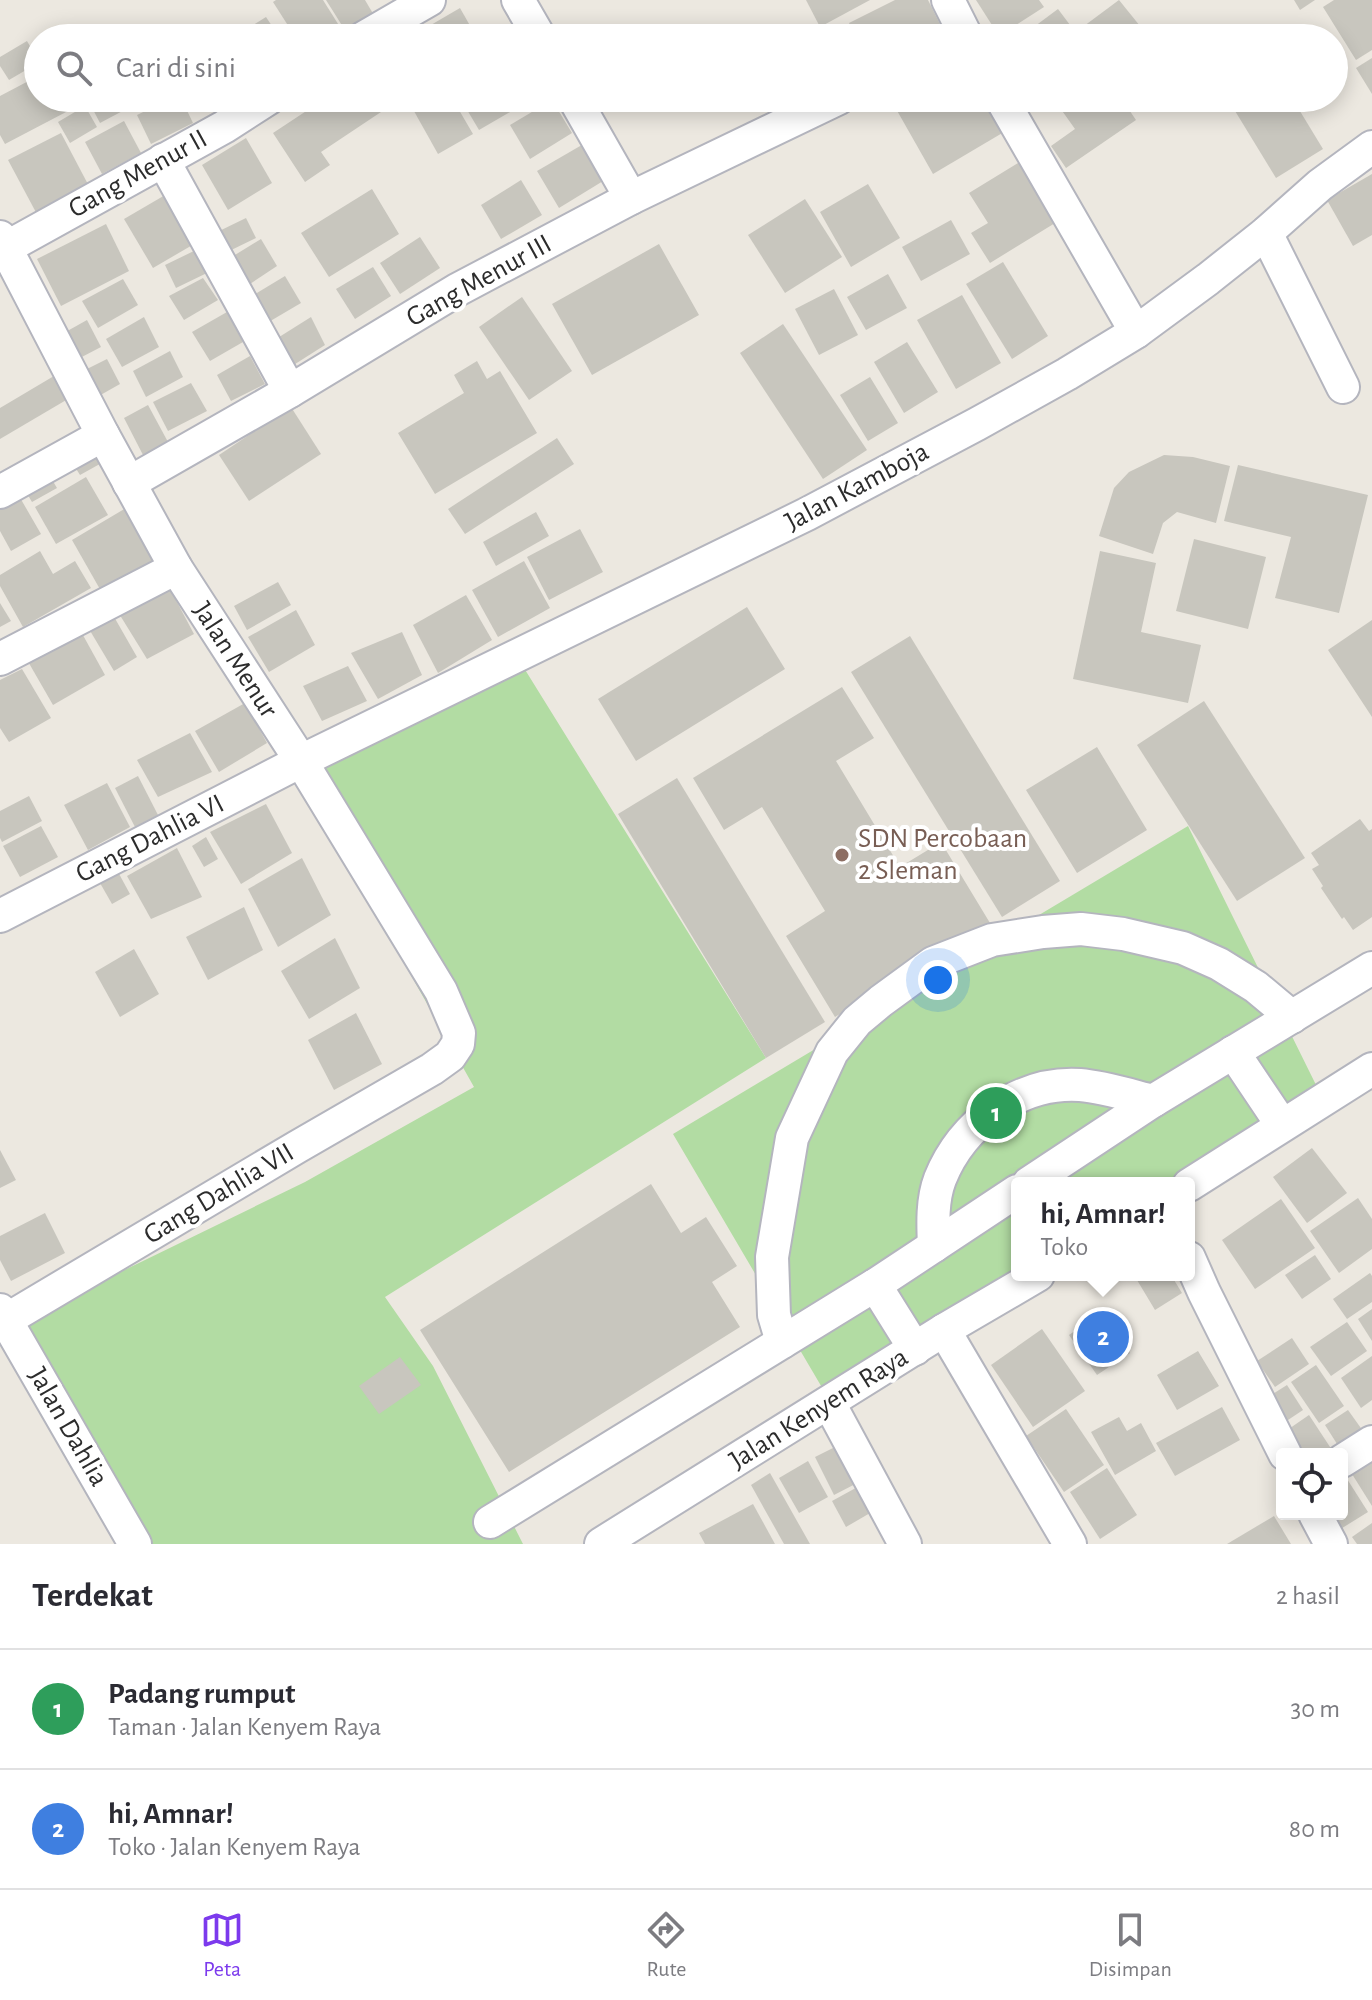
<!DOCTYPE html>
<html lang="id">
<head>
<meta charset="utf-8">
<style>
  body { margin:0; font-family:"Alegreya Sans",sans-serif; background:#f7f7f7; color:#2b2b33 }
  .controls { position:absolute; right:24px; bottom:24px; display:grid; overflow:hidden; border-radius:8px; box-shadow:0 4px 20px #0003 }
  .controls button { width:72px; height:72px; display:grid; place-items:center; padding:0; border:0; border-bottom:2px solid #e1e1e2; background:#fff; color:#2b2b33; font:40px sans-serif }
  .you { position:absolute; left:938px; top:980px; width:28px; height:28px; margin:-20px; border:6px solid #fff; border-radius:50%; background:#1a73e8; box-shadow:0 0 0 12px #1a73e833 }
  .badge { display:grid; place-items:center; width:52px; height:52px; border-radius:50%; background:#7c3aed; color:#fff; font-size:26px; font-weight:700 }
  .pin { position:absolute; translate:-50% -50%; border:4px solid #fff; box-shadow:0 2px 8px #0006 }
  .popup { position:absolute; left:1011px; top:1177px; width:184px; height:104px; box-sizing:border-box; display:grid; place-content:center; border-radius:8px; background:#fff; filter:drop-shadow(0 2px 6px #0005); font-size:26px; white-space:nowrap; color:#7c7c81 }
  .popup b { font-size:30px; color:#2b2b33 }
  .popup::after { content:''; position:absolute; left:50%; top:100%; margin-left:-16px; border:16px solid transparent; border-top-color:#fff }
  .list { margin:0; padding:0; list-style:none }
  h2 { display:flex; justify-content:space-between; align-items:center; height:104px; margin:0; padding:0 32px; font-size:34px }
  h2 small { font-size:26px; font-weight:400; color:#7c7c81 }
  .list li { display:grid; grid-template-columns:52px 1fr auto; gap:24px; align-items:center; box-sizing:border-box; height:120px; padding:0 32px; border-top:2px solid #e1e1e2 }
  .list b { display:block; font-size:30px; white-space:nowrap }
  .list p { margin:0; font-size:26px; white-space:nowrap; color:#7c7c81 }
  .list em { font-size:26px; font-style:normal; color:#7c7c81 }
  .icon { flex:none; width:44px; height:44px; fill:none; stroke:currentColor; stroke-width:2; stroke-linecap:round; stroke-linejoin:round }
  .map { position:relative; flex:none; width:1372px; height:1544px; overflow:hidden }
  .search { position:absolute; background:#fff; box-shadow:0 4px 20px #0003; left:24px; right:24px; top:24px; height:88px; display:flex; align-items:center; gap:20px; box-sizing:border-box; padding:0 28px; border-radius:44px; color:#7c7c81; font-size:30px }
  .sheet { height:344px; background:#fff }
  nav { display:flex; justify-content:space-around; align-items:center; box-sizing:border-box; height:112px; border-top:2px solid #e1e1e2; background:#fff; font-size:22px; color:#7c7c81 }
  nav a { display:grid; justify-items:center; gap:4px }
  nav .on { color:#7c3aed }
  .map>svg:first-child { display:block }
</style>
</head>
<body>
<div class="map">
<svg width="1372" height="1544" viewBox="0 0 1372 1544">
  <rect width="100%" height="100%" fill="#ece8e0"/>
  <g fill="#b2dca3">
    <polygon points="519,660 766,1058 385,1297 433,1366 523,1544 139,1544 24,1319 305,1182 474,1087 293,766"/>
    <polygon points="1188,826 1319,1091 1171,1183 1017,1183 1017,1275 827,1396 673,1134"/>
  </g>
  <g fill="#c8c6be">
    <polygon points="276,0 323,0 345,35 341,38 296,38 273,2"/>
    <polygon points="326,0 365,0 375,17 348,35"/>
    <polygon points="806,0 870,0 820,27"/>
    <polygon points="895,0 928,0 944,32 933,38 856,38 849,23"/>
    <polygon points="976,0 1039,0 1044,7 999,36"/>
    <polygon points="1119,0 1140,26 1123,38 1086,38 1080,29"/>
    <polygon points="1294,0 1315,0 1300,10"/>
    <polygon points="1334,0 1372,0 1372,50 1356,60 1323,7"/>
    <polygon points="460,8 477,38 429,38 424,29"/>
    <polygon points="1058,9 1073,29 1061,38 1019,38"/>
    <polygon points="266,17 280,38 232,38"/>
    <polygon points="845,27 850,38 822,38"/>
    <polygon points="1141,28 1149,38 1127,38"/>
    <polygon points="27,41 38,60 38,63 9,80 0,66 0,57"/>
    <polygon points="1372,58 1372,94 1356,68"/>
    <polygon points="38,76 38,98 61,98 68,111 5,144 0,135 0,96"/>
    <polygon points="87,98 147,98 100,123"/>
    <polygon points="172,98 181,98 193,123 151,144 137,115"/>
    <polygon points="326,98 376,98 384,110 321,152 330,165 305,182 273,133"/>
    <polygon points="420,98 452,98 473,134 438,154 410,104"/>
    <polygon points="460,98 534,98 479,130"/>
    <polygon points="894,98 985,98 1004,132 933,174 891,100"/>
    <polygon points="1053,98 1121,98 1136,120 1066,168 1051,146 1075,129"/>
    <polygon points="1245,98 1292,98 1323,149 1276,178 1232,106"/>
    <polygon points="552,100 572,133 530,159 510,125"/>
    <polygon points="85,106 97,127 70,143 58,122"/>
    <polygon points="124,121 141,153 102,174 85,142"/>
    <polygon points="61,133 91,190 39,218 8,160"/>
    <polygon points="246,138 272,183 228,210 202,165"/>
    <polygon points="587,142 608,178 559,208 537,171"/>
    <polygon points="1023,160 1060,220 990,263 971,233 988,223 969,193"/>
    <polygon points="1372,174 1372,235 1353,246 1327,200"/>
    <polygon points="521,180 542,215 501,239 481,205"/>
    <polygon points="868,184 900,238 851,267 820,212"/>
    <polygon points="372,189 399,234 329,277 301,233"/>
    <polygon points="172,191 201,240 153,268 124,219"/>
    <polygon points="805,199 842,257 785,293 748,235"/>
    <polygon points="246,218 256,238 221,255 211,235"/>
    <polygon points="951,220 970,254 921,281 902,247"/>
    <polygon points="106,224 129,271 61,306 37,259"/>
    <polygon points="420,237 440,268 400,294 380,263"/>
    <polygon points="261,239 277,266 247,286 230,258"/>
    <polygon points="659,244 699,315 592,375 552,304"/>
    <polygon points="198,249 209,272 176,288 165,265"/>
    <polygon points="1003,262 1048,336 1012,359 966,284"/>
    <polygon points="373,267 391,296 355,319 336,289"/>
    <polygon points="888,274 907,308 866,330 847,297"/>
    <polygon points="285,276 301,303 267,323 252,296"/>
    <polygon points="203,278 218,300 184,320 169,296"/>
    <polygon points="123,279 138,305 98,328 82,301"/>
    <polygon points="834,289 858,335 819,355 795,309"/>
    <polygon points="962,295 1001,363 956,389 917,320"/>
    <polygon points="522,297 572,371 529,400 479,327"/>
    <polygon points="227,312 243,342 210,361 192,332"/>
    <polygon points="144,317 159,347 122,367 106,339"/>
    <polygon points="311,317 325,345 292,366 276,339"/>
    <polygon points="87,320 101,347 76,360 62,334"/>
    <polygon points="783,324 867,450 823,479 740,353"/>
    <polygon points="907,342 938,392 904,413 874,362"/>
    <polygon points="170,351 183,377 146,397 133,371"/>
    <polygon points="250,356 265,384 231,401 217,375"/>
    <polygon points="107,359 120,384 97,397 83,371"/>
    <polygon points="477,361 487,379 500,371 537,433 435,494 398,433 464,393 454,375"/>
    <polygon points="59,373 73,396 0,439 0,408"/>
    <polygon points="870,377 898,423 868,441 840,395"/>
    <polygon points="191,383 207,411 168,431 153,402"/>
    <polygon points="148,405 168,442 143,455 124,418"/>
    <polygon points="291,407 321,454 249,501 219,455"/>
    <polygon points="557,438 574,464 465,534 448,509"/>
    <polygon points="98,443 107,460 80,475 70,459"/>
    <polygon points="1164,455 1193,457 1230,466 1216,523 1177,512 1163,523 1153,554 1099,536 1114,488 1129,472"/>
    <polygon points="1238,465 1368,495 1339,613 1275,598 1291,537 1224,521"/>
    <polygon points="48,473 57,488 32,502 23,487"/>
    <polygon points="86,477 108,515 56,544 35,507"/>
    <polygon points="15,489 41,534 11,551 0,531 0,497"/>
    <polygon points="126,508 155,561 101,591 72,540"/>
    <polygon points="536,512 549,536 496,566 483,542"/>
    <polygon points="580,529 603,572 549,600 527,557"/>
    <polygon points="1194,539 1266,557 1248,629 1176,611"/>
    <polygon points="40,551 53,574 75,561 91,588 23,627 0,586 0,575"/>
    <polygon points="1100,551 1156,563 1141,632 1201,645 1188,703 1073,679"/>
    <polygon points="524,561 550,608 498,637 472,590"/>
    <polygon points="278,582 291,605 247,630 234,606"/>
    <polygon points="169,587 194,634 147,659 118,612"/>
    <polygon points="466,595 492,640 438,673 413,625"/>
    <polygon points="0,603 11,621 0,627"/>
    <polygon points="747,607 785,669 636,761 598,699"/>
    <polygon points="296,610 315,645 269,672 248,637"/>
    <polygon points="113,615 137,657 114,671 89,629"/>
    <polygon points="1372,620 1372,717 1328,650"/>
    <polygon points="79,628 105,675 53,705 26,658"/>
    <polygon points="402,632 422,675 378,699 351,653"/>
    <polygon points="910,636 1060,881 1002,917 851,672"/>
    <polygon points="348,666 367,701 322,721 303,686"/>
    <polygon points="22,669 51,718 9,742 0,728 0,680"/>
    <polygon points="842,687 874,738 836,761 900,867 941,842 990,923 835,1017 786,936 825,911 762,807 724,830 693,778"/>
    <polygon points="1204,701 1305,858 1237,901 1137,745"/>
    <polygon points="245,703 267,743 219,772 195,731"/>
    <polygon points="190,733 212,772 158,797 137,760"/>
    <polygon points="1097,747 1147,830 1077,873 1026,790"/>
    <polygon points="138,776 158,815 135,827 115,788"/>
    <polygon points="677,778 825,1022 766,1058 618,814"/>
    <polygon points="107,783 130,827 88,850 64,805"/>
    <polygon points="29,796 42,821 2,842 0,838 0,811"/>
    <polygon points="266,804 292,853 241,884 210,832"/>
    <polygon points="1360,819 1369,831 1372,829 1372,917 1353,930 1344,917 1342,919 1321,888 1323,886 1312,869 1319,865 1311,853"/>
    <polygon points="41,826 58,857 20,877 3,846"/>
    <polygon points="206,837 218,859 204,867 192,846"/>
    <polygon points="177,848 202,897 151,919 127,876"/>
    <polygon points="302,858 331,915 278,947 248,889"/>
    <polygon points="118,872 130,894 112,904 100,883"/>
    <polygon points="244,907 263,950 208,980 186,937"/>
    <polygon points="335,938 360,988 309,1019 281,971"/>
    <polygon points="134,949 159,994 120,1017 95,972"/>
    <polygon points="356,1013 382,1064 334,1090 308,1040"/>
    <polygon points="1312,1148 1347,1193 1307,1223 1273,1177"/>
    <polygon points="0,1150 16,1180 0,1188"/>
    <polygon points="651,1184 681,1233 706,1217 737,1266 712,1282 740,1327 509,1472 420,1330"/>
    <polygon points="1358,1198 1372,1219 1372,1249 1339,1273 1310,1231"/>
    <polygon points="1281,1199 1315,1248 1255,1289 1222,1240"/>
    <polygon points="45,1213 65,1253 11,1281 0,1260 0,1236"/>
    <polygon points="1315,1255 1331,1279 1302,1299 1285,1275"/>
    <polygon points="1370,1273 1372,1276 1372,1302 1347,1319 1333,1299"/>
    <polygon points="1134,1275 1171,1275 1182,1293 1155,1310"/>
    <polygon points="1372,1309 1372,1341 1358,1319"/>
    <polygon points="1102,1312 1130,1353 1097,1375 1069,1335"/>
    <polygon points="1347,1322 1367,1351 1331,1376 1310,1347"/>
    <polygon points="1042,1329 1085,1391 1033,1427 991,1365"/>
    <polygon points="1292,1338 1309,1364 1275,1387 1257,1361"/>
    <polygon points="1198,1351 1219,1386 1177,1410 1157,1375"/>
    <polygon points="1372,1356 1372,1400 1361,1408 1341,1378"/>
    <polygon points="400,1357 421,1385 379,1414 359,1386"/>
    <polygon points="1316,1365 1344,1406 1319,1423 1291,1382"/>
    <polygon points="1287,1385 1303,1410 1282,1424 1265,1399"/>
    <polygon points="1222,1407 1240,1440 1175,1476 1156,1443"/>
    <polygon points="1066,1409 1104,1465 1064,1492 1026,1436"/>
    <polygon points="1348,1410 1363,1431 1339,1447 1325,1425"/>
    <polygon points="1309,1415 1332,1450 1326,1454 1297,1454 1283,1433"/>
    <polygon points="1119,1417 1127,1431 1141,1423 1156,1451 1115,1475 1091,1432"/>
    <polygon points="847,1441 865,1479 834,1495 815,1457"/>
    <polygon points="1372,1460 1372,1506 1347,1466"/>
    <polygon points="808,1461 828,1497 799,1513 779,1478"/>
    <polygon points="1107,1468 1137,1515 1100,1539 1070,1492"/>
    <polygon points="1342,1471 1368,1512 1339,1530 1329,1514 1342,1514"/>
    <polygon points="770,1473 810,1544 784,1544 751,1485"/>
    <polygon points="863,1484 877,1509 846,1527 832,1501"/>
    <polygon points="753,1504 775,1544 705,1544 699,1533"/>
    <polygon points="1274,1516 1291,1544 1227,1544"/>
    <polygon points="1372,1523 1372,1544 1357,1544 1352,1537"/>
  </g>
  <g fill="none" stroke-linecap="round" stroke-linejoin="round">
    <defs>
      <g id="minor">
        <polyline points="518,0 540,38"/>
        <polyline points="948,0 967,38"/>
        <polyline points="363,38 429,0"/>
        <polyline points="574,98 631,198"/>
        <polyline points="1001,98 1136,332"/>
        <polyline points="163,160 290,391"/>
        <polyline points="1266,233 1343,387"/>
        <polyline points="0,237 103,435 176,568 301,761 441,991 459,1033 458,1044 450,1056 432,1069 297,1147 6,1320"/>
        <polyline points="0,251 224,127 269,98"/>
        <polyline points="129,483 290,391 457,290 631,198 839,98"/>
        <polyline points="0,492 103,435"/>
        <polyline points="0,659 176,568"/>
        <polyline points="0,916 301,761 807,514 977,424 1067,374 1136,332 1208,279 1266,233 1320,185 1372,147"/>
        <polyline points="1233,1052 1282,1125"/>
        <polyline points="1029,1183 1153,1101 1372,968"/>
        <polyline points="1189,1185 1372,1069"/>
        <path d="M934 1246C933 1224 932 1200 940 1179 962 1124 1019 1081 1080 1085 1104 1087 1129 1095 1153 1101"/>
        <polyline points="1189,1258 1204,1292 1285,1454"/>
        <polyline points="875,1285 915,1349"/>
        <polyline points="0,1310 135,1544"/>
        <polyline points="944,1330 1070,1544"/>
        <polyline points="782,1342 774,1315 772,1257 792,1138 832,1052 857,1021 881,1001 933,963 992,940 1043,932 1081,929 1123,934 1183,948 1219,964 1256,987 1292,1017"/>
        <polyline points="829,1403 905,1544"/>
        <polyline points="1342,1461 1372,1442"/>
        <polyline points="1315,1514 1331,1544"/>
        <polyline points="490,1522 875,1285 1017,1191"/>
        <polyline points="601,1544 944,1330 1038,1275"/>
      </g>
    </defs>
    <use href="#minor" stroke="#b4b5be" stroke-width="36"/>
    <use href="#minor" stroke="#fff" stroke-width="32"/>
  </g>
  <circle fill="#8d6e63" stroke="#fff" stroke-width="3" cx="842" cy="855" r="8"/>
  <g text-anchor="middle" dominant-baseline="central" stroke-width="8" stroke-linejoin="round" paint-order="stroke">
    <g font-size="28" fill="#2c2c2c" stroke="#fff">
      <text transform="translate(138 174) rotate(-29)">Gang Menur II</text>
      <text transform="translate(479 281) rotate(-29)">Gang Menur III</text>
      <text transform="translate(857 487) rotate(-28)">Jalan Kamboja</text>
      <text transform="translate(235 660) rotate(57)">Jalan Menur</text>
      <text transform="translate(150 839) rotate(-27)">Gang Dahlia VI</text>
      <text transform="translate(219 1194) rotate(-31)">Gang Dahlia VII</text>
      <text transform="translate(819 1409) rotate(-32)">Jalan Kenyem Raya</text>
      <text transform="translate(68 1427) rotate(60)">Jalan Dahlia</text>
    </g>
    <g font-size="28" fill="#785e54" stroke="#fff" text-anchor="start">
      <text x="858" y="839">SDN Percobaan<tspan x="858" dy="32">2 Sleman</tspan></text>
    </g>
  </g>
</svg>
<div class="controls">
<button><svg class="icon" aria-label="locate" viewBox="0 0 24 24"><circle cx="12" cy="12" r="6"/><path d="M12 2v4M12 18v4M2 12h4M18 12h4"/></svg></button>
</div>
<div class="you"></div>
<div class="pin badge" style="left:996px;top:1113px;background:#2e9e5b">1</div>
<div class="pin badge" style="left:1103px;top:1337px;background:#3f7fe0">2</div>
<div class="popup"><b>hi, Amnar!</b>Toko</div>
<div class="search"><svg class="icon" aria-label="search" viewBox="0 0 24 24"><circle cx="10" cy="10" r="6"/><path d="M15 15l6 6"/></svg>Cari di sini</div>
</div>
<section class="sheet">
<h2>Terdekat<small>2 hasil</small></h2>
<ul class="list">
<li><span class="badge" style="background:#2e9e5b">1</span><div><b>Padang rumput</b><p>Taman · Jalan Kenyem Raya</p></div><em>30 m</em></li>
<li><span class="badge" style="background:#3f7fe0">2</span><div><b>hi, Amnar!</b><p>Toko · Jalan Kenyem Raya</p></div><em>80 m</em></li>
</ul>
</section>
<nav>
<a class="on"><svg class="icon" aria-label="map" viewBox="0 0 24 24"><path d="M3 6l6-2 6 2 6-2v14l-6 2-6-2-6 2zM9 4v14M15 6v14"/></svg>Peta</a>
<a><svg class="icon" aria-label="directions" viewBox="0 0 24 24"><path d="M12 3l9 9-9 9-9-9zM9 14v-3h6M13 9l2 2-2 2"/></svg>Rute</a>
<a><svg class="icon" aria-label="saved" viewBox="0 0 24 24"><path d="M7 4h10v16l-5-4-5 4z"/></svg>Disimpan</a>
</nav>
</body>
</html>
